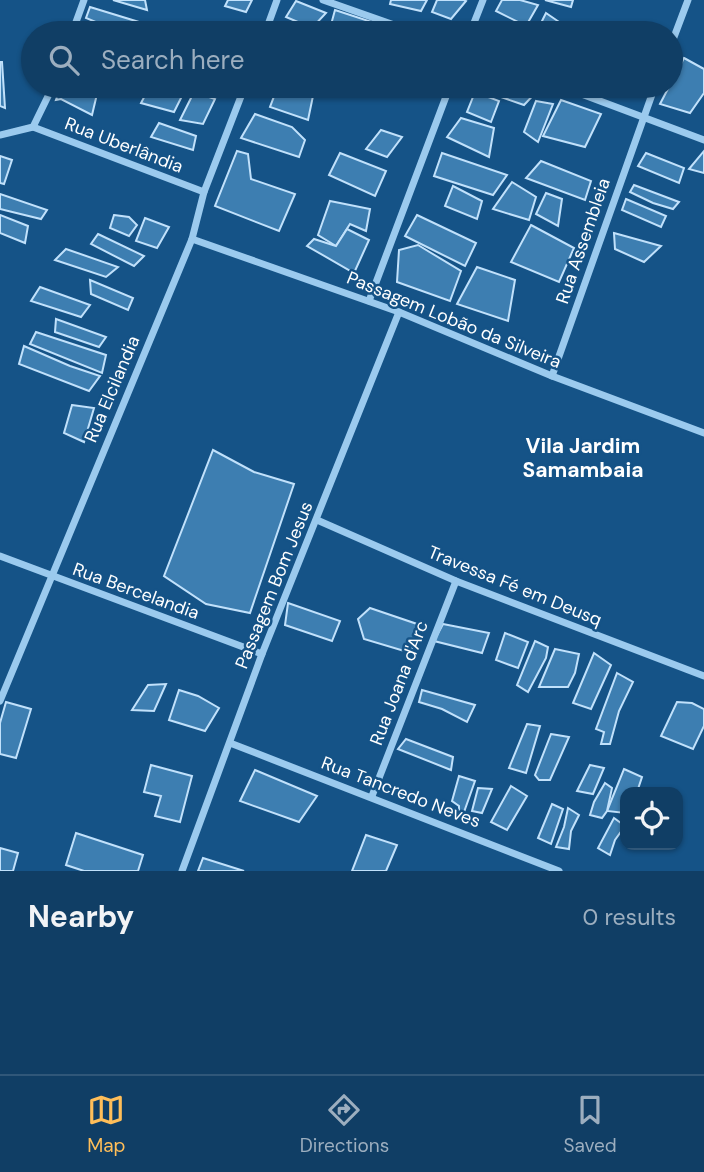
<!DOCTYPE html>
<html lang="en">
<head>
<meta charset="utf-8">
<style>
  body { margin:0; font-family:"DM Sans",sans-serif; background:#1e496e; color:#f1f3f6 }
  .controls { position:absolute; right:21px; bottom:21px; display:grid; overflow:hidden; border-radius:14px; box-shadow:0 2px 5px #0004 }
  .controls button { width:63px; height:63px; display:grid; place-items:center; padding:0; border:0; border-bottom:2px solid #305779; background:#103e65; color:#f1f3f6; font:35px sans-serif }
  .list { margin:0; padding:0; list-style:none }
  h2 { display:flex; justify-content:space-between; align-items:center; height:91px; margin:0; padding:0 28px; font-size:30px }
  h2 small { font-size:23px; font-weight:400; color:#9caebf }
  .icon { flex:none; width:38px; height:38px; fill:none; stroke:currentColor; stroke-width:2; stroke-linecap:round; stroke-linejoin:round }
  .map { position:relative; flex:none; width:704px; height:871px; overflow:hidden }
  .search { position:absolute; background:#103e65; box-shadow:0 2px 5px #0004; left:21px; right:21px; top:21px; height:77px; display:flex; align-items:center; gap:18px; box-sizing:border-box; padding:0 24px; border-radius:38px; color:#9caebf; font-size:26px }
  .sheet { height:203px; background:#103e65 }
  nav { display:flex; justify-content:space-around; align-items:center; box-sizing:border-box; height:98px; border-top:2px solid #305779; background:#103e65; font-size:19px; color:#9caebf }
  nav a { display:grid; justify-items:center; gap:4px }
  nav .on { color:#ffbe59 }
  .map>svg:first-child { display:block }
</style>
</head>
<body>
<div class="map">
<svg width="704" height="871" viewBox="0 0 704 871">
  <rect width="100%" height="100%" fill="#155387"/>
  <g fill="#3d7eb1" stroke="#c1e1fb" stroke-width="2">
    <polygon points="113,0 145,0 147,10"/>
    <polygon points="228,0 252,0 246,12 225,6"/>
    <polygon points="391,0 427,0 421,11 390,4"/>
    <polygon points="437,0 464,0 466,1 451,19 432,12"/>
    <polygon points="502,0 520,0 538,5 526,26 496,11"/>
    <polygon points="545,0 573,0 571,7"/>
    <polygon points="296,1 326,13 312,28 286,17"/>
    <polygon points="90,7 165,30 164,33 122,33 86,18"/>
    <polygon points="335,10 390,28 387,33 333,33 329,32"/>
    <polygon points="546,13 565,26 561,33 536,33"/>
    <polygon points="491,26 512,33 488,33"/>
    <polygon points="684,58 704,69 704,93 690,113 660,104"/>
    <polygon points="0,62 2,62 5,108 0,106"/>
    <polygon points="61,86 80,86 97,94 92,115 61,99 56,100"/>
    <polygon points="97,86 113,86 112,91"/>
    <polygon points="150,86 157,86 182,96 174,112 141,103"/>
    <polygon points="194,86 213,86 212,92"/>
    <polygon points="278,86 313,96 308,120 270,107"/>
    <polygon points="479,86 532,86 539,89 524,105 478,89"/>
    <polygon points="194,92 215,99 203,124 180,120"/>
    <polygon points="475,92 499,101 491,122 467,112"/>
    <polygon points="561,100 601,114 585,147 543,136"/>
    <polygon points="536,101 553,104 538,142 524,132"/>
    <polygon points="255,114 292,127 305,140 299,157 241,138"/>
    <polygon points="461,118 494,128 489,157 447,137"/>
    <polygon points="159,123 196,136 193,150 151,137"/>
    <polygon points="381,130 402,137 387,157 366,149"/>
    <polygon points="237,151 248,154 251,179 295,194 279,231 215,206"/>
    <polygon points="704,151 704,173 689,169"/>
    <polygon points="340,153 386,171 375,196 329,175"/>
    <polygon points="442,153 507,175 493,195 434,176"/>
    <polygon points="646,153 684,168 679,183 638,166"/>
    <polygon points="0,156 12,160 4,184 0,183"/>
    <polygon points="541,161 591,181 585,200 526,178"/>
    <polygon points="512,182 536,197 529,220 493,209"/>
    <polygon points="634,185 679,202 673,209 653,203 630,192"/>
    <polygon points="453,186 482,201 477,219 445,206"/>
    <polygon points="546,193 562,199 558,226 536,214"/>
    <polygon points="0,194 47,210 41,219 0,209"/>
    <polygon points="626,199 666,216 661,227 622,210"/>
    <polygon points="330,201 370,209 366,231 350,224 336,246 318,235"/>
    <polygon points="0,215 28,226 25,243 0,233"/>
    <polygon points="114,215 129,217 137,225 129,236 110,228"/>
    <polygon points="417,215 476,243 465,266 405,236"/>
    <polygon points="145,218 169,227 157,248 136,241"/>
    <polygon points="531,225 574,248 559,282 511,262"/>
    <polygon points="347,229 369,240 354,273 307,246 314,239 336,246"/>
    <polygon points="614,233 661,246 644,262 615,249"/>
    <polygon points="98,234 144,256 134,266 91,244"/>
    <polygon points="418,245 461,271 450,301 397,282 399,250"/>
    <polygon points="66,249 118,267 106,277 55,260"/>
    <polygon points="477,267 515,280 508,321 457,304"/>
    <polygon points="90,280 133,298 128,310 91,294"/>
    <polygon points="40,287 90,305 81,317 31,301"/>
    <polygon points="56,319 106,337 99,347 55,332"/>
    <polygon points="36,332 106,355 102,373 30,344"/>
    <polygon points="24,346 70,366 100,376 89,391 19,364"/>
    <polygon points="72,405 94,408 84,442 64,433"/>
    <polygon points="213,450 254,472 294,484 250,613 206,604 164,576"/>
    <polygon points="288,603 340,621 332,641 285,625"/>
    <polygon points="370,608 420,625 411,653 364,639 358,619"/>
    <polygon points="443,624 489,633 482,653 434,641"/>
    <polygon points="505,633 528,642 518,668 496,660"/>
    <polygon points="535,641 548,647 546,658 528,692 517,685"/>
    <polygon points="555,649 579,654 575,673 568,687 539,687"/>
    <polygon points="594,653 611,665 591,709 573,703"/>
    <polygon points="617,673 633,682 619,711 610,744 601,744 604,732 596,729"/>
    <polygon points="166,684 154,711 132,710 148,685"/>
    <polygon points="179,690 198,696 219,708 205,731 169,720"/>
    <polygon points="422,690 475,705 467,722 442,709 419,702"/>
    <polygon points="6,702 31,709 16,758 0,754 0,723"/>
    <polygon points="677,702 692,703 704,709 704,726 693,749 661,736"/>
    <polygon points="527,724 540,726 526,773 509,768"/>
    <polygon points="551,734 569,737 550,780 539,780 535,775"/>
    <polygon points="406,739 453,757 451,770 398,749"/>
    <polygon points="151,765 192,776 180,822 155,816 161,796 144,792"/>
    <polygon points="590,765 604,768 593,794 577,791"/>
    <polygon points="624,769 642,777 637,792 625,792 625,813 607,811"/>
    <polygon points="255,770 317,796 299,822 240,801"/>
    <polygon points="459,776 475,781 464,812 459,811 459,806 452,801"/>
    <polygon points="605,783 612,788 607,811 602,818 590,815 594,802"/>
    <polygon points="511,786 527,796 507,830 491,822"/>
    <polygon points="478,788 492,789 482,813 472,811"/>
    <polygon points="552,804 563,809 551,844 538,838"/>
    <polygon points="568,808 579,815 571,831 569,849 556,847 564,827"/>
    <polygon points="614,818 625,826 615,840 610,855 598,848"/>
    <polygon points="76,833 143,855 138,871 84,871 66,865"/>
    <polygon points="366,835 397,845 386,871 352,871"/>
    <polygon points="0,848 18,853 13,871 0,871"/>
    <polygon points="203,858 244,871 198,871"/>
  </g>
  <g fill="none" stroke-linecap="round" stroke-linejoin="round">
    <g stroke="#9bcaee" stroke-width="7">
      <polyline points="323,0 417,33"/>
      <polyline points="72,33 84,0"/>
      <polyline points="265,33 277,0"/>
      <polyline points="470,33 483,0"/>
      <polyline points="671,45 688,0"/>
      <polyline points="560,86 704,140"/>
      <polyline points="33,127 204,192"/>
      <polyline points="0,135 33,127 53,86"/>
      <polyline points="192,239 399,312 552,376 704,433"/>
      <polyline points="369,301 450,86"/>
      <polyline points="552,376 655,86"/>
      <polyline points="317,520 456,581 704,676"/>
      <polyline points="0,556 262,654"/>
      <polyline points="0,701 192,239 204,192 245,86"/>
      <polyline points="230,743 559,871"/>
      <polyline points="372,796 456,581"/>
      <polyline points="182,871 262,654 399,312"/>
    </g>
  </g>
  <g text-anchor="middle" dominant-baseline="central" stroke-width="5" stroke-linejoin="round" paint-order="stroke">
    <g font-size="18" fill="#fff" stroke="#155387">
      <text transform="translate(124 145) rotate(21)">Rua Uberlândia</text>
      <text transform="translate(583 241) rotate(-71)">Rua Assembleia</text>
      <text transform="translate(454 320) rotate(22)">Passagem Lobão da Silveira</text>
      <text transform="translate(112 389) rotate(-67)">Rua Elcilandia</text>
      <text transform="translate(274 585) rotate(-68)">Passagem Bom Jesus</text>
      <text transform="translate(515 586) rotate(22)">Travessa Fé em Deusq</text>
      <text transform="translate(136 591) rotate(20)">Rua Bercelandia</text>
      <text transform="translate(399 683) rotate(-69)">Rua Joana d'Arc</text>
      <text transform="translate(401 792) rotate(21)">Rua Tancredo Neves</text>
    </g>
    <g font-size="21" font-weight="bold" fill="#fff" stroke="#155387">
      <text x="583" y="446">Vila Jardim<tspan x="583" dy="24">Samambaia</tspan></text>
    </g>
  </g>
</svg>
<div class="controls">
<button><svg class="icon" aria-label="locate" viewBox="0 0 24 24"><circle cx="12" cy="12" r="6"/><path d="M12 2v4M12 18v4M2 12h4M18 12h4"/></svg></button>
</div>
<div class="search"><svg class="icon" aria-label="search" viewBox="0 0 24 24"><circle cx="10" cy="10" r="6"/><path d="M15 15l6 6"/></svg>Search here</div>
</div>
<section class="sheet">
<h2>Nearby<small>0 results</small></h2>
<ul class="list">
</ul>
</section>
<nav>
<a class="on"><svg class="icon" aria-label="map" viewBox="0 0 24 24"><path d="M3 6l6-2 6 2 6-2v14l-6 2-6-2-6 2zM9 4v14M15 6v14"/></svg>Map</a>
<a><svg class="icon" aria-label="directions" viewBox="0 0 24 24"><path d="M12 3l9 9-9 9-9-9zM9 14v-3h6M13 9l2 2-2 2"/></svg>Directions</a>
<a><svg class="icon" aria-label="saved" viewBox="0 0 24 24"><path d="M7 4h10v16l-5-4-5 4z"/></svg>Saved</a>
</nav>
</body>
</html>
